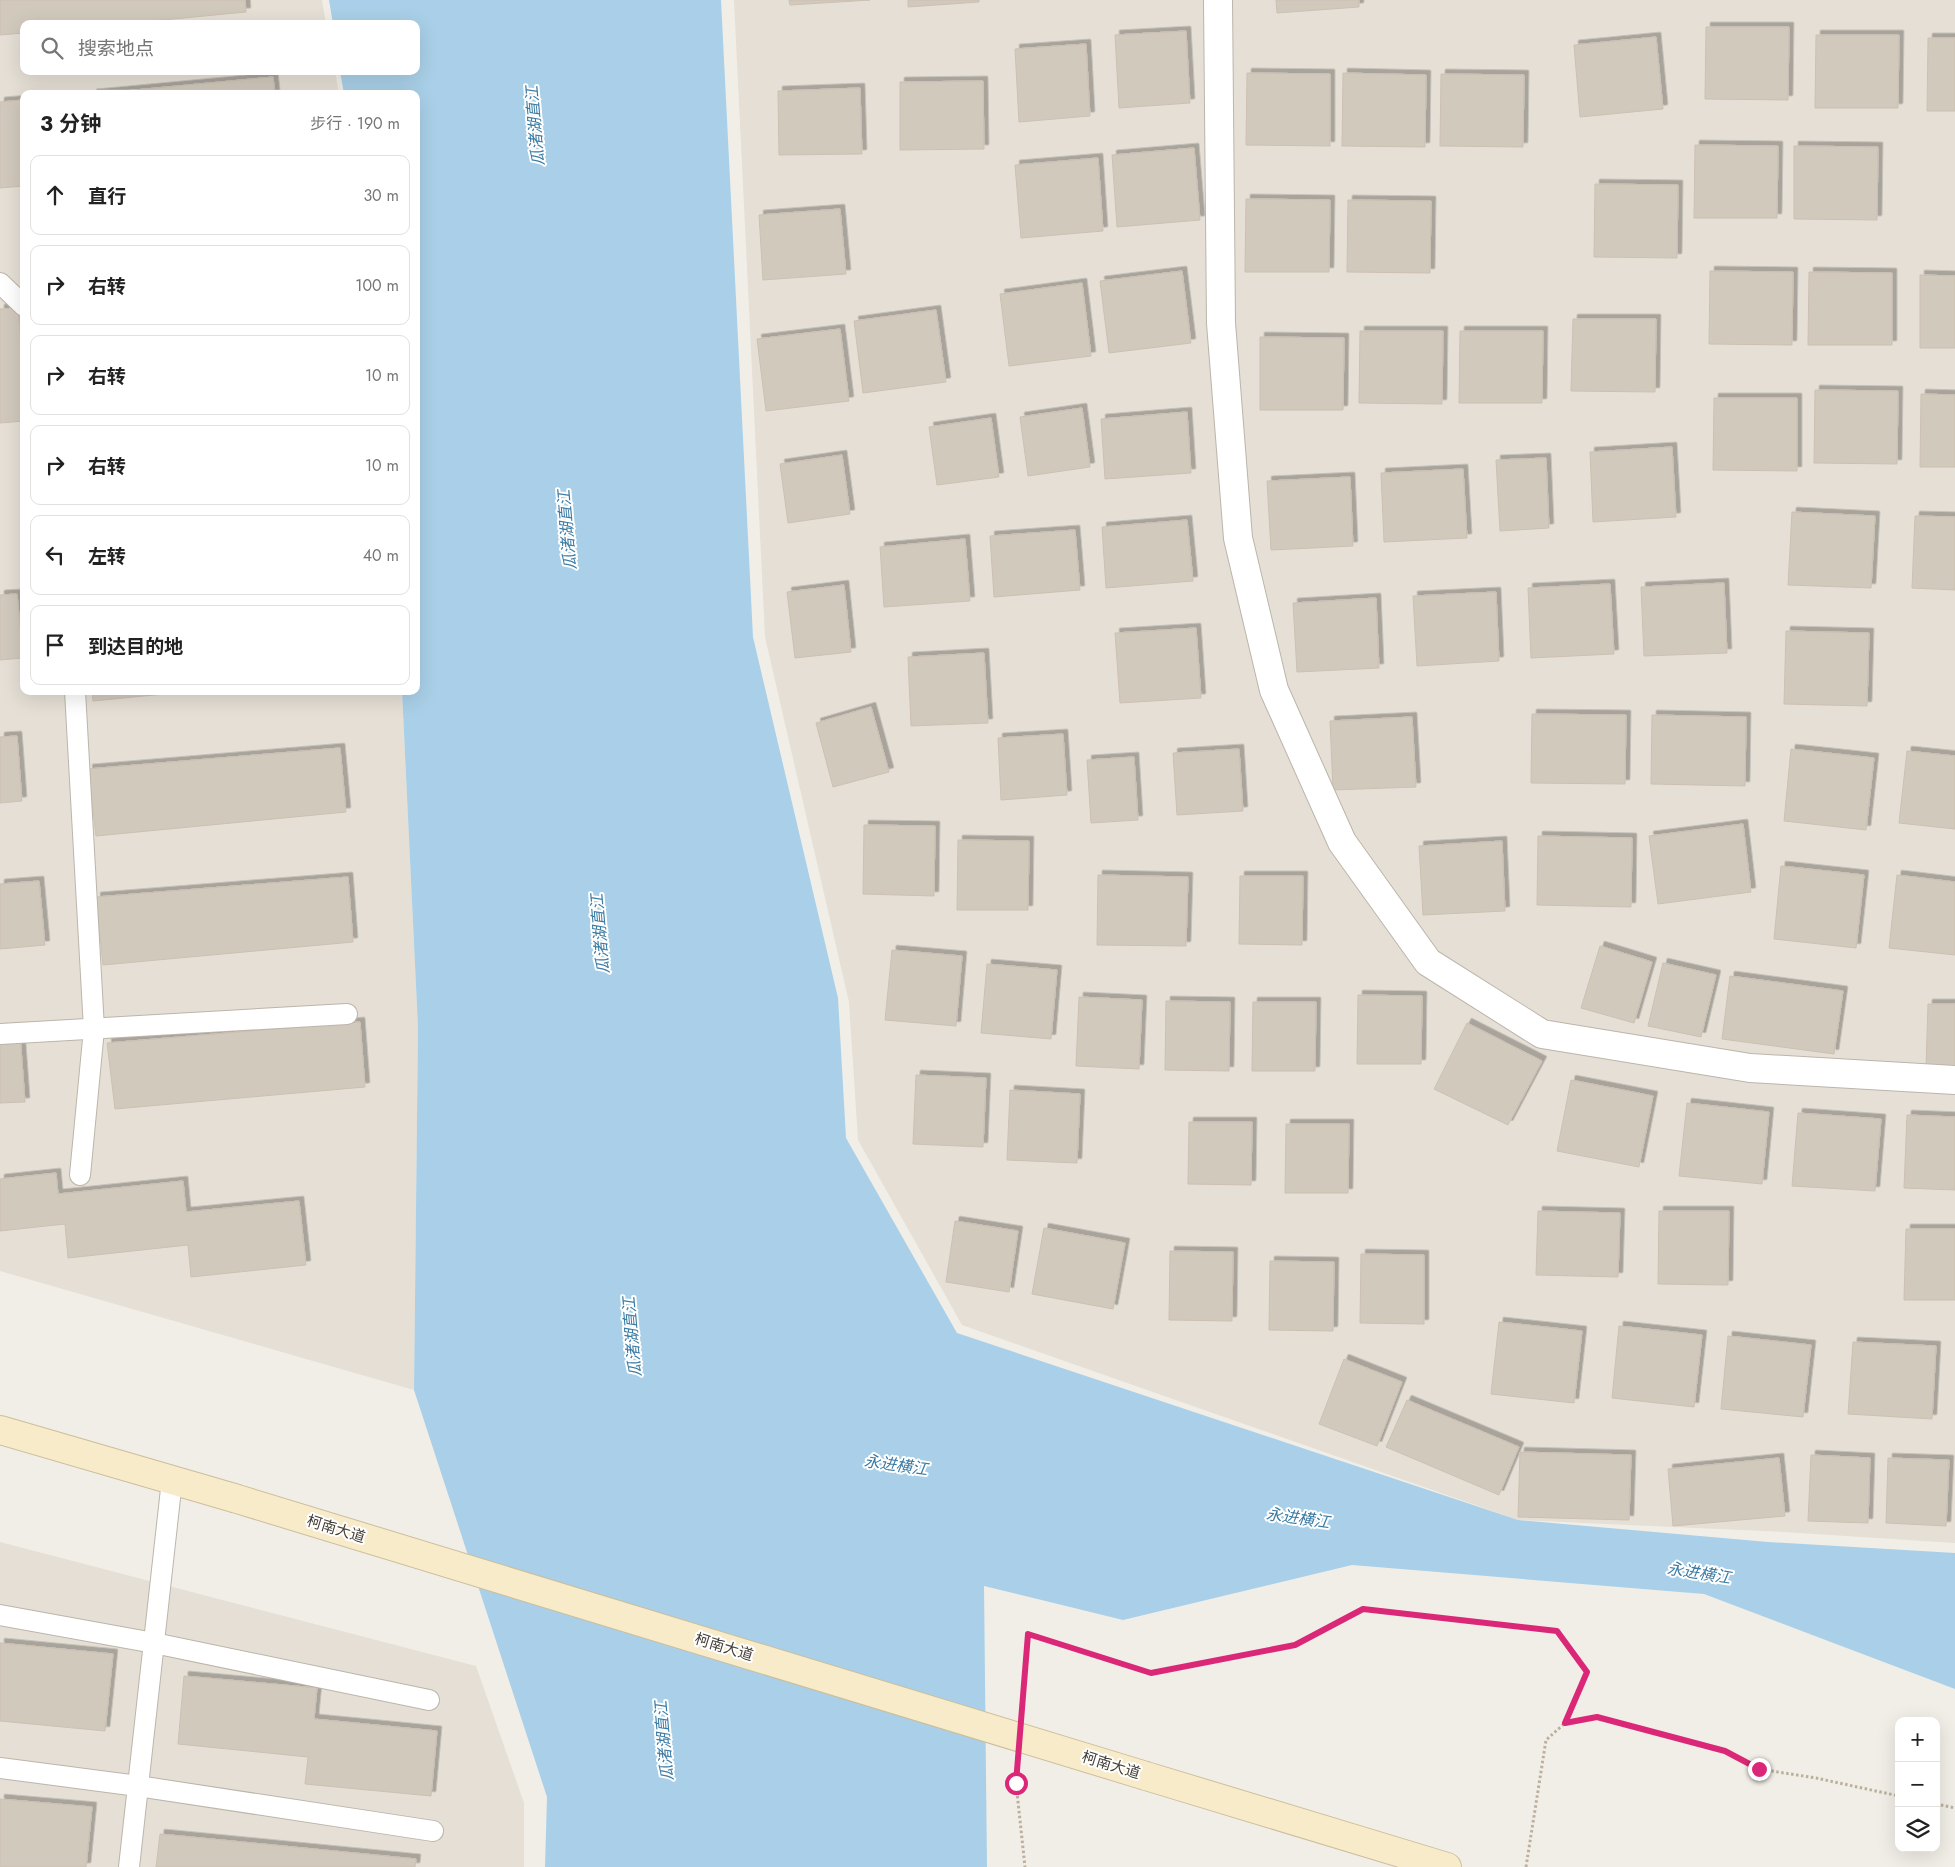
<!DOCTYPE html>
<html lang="zh">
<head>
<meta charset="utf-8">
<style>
  body { margin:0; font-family:Jost,"Noto Sans SC",sans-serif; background:#f6f6f6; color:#222 }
  .controls { position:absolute; right:15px; bottom:15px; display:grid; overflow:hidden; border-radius:10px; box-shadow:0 5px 20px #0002 }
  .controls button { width:45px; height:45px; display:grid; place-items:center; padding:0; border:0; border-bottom:1px solid #e0e0e0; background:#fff; color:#222; font:25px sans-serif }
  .stop { position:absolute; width:15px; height:15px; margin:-11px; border:4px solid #db2777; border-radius:50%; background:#fff }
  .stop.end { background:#db2777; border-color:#fff; box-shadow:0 1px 5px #0008 }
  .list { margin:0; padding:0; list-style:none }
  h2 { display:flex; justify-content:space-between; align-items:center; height:65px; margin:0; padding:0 20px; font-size:21px }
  h2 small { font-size:16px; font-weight:400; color:#767676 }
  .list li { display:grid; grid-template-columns:32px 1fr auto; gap:15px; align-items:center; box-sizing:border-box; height:80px; margin:0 10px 10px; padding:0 10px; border:1px solid #e0e0e0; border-radius:10px }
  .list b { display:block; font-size:19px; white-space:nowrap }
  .list em { font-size:16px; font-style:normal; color:#767676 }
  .icon { flex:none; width:28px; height:28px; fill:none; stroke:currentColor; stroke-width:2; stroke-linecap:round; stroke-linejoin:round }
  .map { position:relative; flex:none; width:1955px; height:1867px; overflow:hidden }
  .search { position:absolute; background:#fff; box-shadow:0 5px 20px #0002; left:20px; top:20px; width:400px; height:55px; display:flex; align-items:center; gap:12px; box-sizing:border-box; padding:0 18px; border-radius:10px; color:#767676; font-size:19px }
  .panel { position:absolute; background:#fff; box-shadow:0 5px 20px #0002; left:20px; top:90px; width:400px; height:605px; border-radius:10px }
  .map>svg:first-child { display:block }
</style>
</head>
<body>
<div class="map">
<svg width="1955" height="1867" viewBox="0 0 1955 1867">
  <defs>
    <filter id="shadow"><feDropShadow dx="4.5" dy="-4.5" stdDeviation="0" flood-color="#0004"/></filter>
  </defs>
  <rect width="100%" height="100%" fill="#f1eee7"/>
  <g fill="#e5dfd5">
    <polygon points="0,0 322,0 326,24 24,24 24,71 335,71 339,94 24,94 24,691 402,691 418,1028 414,1390 0,1271"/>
    <polygon points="734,0 1955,0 1955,1543 1784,1532 1518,1520 962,1325 858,1140 849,1002 765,637"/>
    <polygon points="0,1542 476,1666 524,1803 524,1867 0,1867"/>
  </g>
  <polygon fill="#a9d0e8" points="329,0 721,0 753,637 838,998 846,1138 957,1333 1518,1520 1768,1542 1955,1553 1955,1689 1704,1594 1352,1565 1123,1620 984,1586 987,1867 545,1867 547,1797 414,1390 418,1028 402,691 416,691 416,94 344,94 340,71 416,71 416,24 333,24"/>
  <g fill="#d2c9bd" stroke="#ccc0b1" filter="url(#shadow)">
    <polygon points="0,0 245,0 246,12 121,24 24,24 24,33 0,35"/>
    <polygon points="789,0 870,0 790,5"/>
    <polygon points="908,0 979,0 979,2 908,7"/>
    <polygon points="1276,0 1359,0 1359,7 1277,13"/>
    <polygon points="1706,27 1789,27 1788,100 1705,99"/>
    <polygon points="1186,31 1190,103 1119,108 1115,35"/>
    <polygon points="1816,35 1899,35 1898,108 1815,108"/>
    <polygon points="1656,37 1663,109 1580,117 1574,45"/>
    <polygon points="1928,38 1955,38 1955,111 1927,111"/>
    <polygon points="1086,44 1090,116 1019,122 1015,49"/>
    <polygon points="1247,73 1330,74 1330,146 1246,145"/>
    <polygon points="1343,73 1426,75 1425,147 1342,146"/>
    <polygon points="1441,74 1524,75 1523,147 1440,146"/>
    <polygon points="273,77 275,94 92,94"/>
    <polygon points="983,81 984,149 900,150 900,82"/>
    <polygon points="860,88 862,154 779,155 778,91"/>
    <polygon points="24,100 24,186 0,188 0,102"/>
    <polygon points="1695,145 1778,146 1777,218 1694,218"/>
    <polygon points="1794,146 1878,147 1877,220 1794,219"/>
    <polygon points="1194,148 1200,220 1117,227 1112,155"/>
    <polygon points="1098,158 1103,231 1021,238 1015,165"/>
    <polygon points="1595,184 1678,185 1677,258 1594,257"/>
    <polygon points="1246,199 1330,200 1329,272 1245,272"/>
    <polygon points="1348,200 1431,201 1430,273 1347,272"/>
    <polygon points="840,209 846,274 763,280 759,215"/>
    <polygon points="1182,271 1191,343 1109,353 1100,281"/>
    <polygon points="1710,271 1793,272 1792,345 1709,344"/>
    <polygon points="1809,272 1892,273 1892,345 1808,345"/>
    <polygon points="1920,275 1955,276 1955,348 1920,348"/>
    <polygon points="1082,283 1091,356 1009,366 1000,294"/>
    <polygon points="18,308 24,378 24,421 0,423 0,309"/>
    <polygon points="936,310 946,382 863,393 854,321"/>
    <polygon points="1573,319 1656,319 1655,392 1571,391"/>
    <polygon points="840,329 849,401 766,411 757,339"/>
    <polygon points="1360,331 1443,331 1442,404 1359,403"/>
    <polygon points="1460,331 1543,331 1542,403 1459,403"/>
    <polygon points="1260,337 1344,338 1343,410 1260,410"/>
    <polygon points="1815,390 1898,391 1897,464 1814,463"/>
    <polygon points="1921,394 1955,395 1955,467 1920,467"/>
    <polygon points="1714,398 1797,398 1797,471 1713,470"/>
    <polygon points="1082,408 1090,467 1028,476 1020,417"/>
    <polygon points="1187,412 1191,473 1105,479 1101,419"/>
    <polygon points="991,418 999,477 937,485 929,427"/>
    <polygon points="1672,447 1676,517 1593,522 1590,452"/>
    <polygon points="842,455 850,514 788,523 780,464"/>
    <polygon points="1546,458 1549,528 1500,531 1496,460"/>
    <polygon points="1463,469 1467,538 1384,542 1381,473"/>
    <polygon points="1350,477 1353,546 1271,550 1267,481"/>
    <polygon points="1792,512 1875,516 1871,588 1788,585"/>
    <polygon points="1915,516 1955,517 1955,590 1912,588"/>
    <polygon points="1187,520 1193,581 1106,588 1102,527"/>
    <polygon points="1075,530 1080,590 994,597 990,536"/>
    <polygon points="965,539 970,601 884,607 880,547"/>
    <polygon points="1724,583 1727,653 1644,656 1641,587"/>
    <polygon points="1610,584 1614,654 1531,658 1528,588"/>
    <polygon points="844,585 851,652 795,658 787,592"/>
    <polygon points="1496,592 1499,661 1417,666 1413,596"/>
    <polygon points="17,594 23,658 0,660 0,595"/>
    <polygon points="1376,598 1379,668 1297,672 1293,603"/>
    <polygon points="1196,628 1201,698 1120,703 1115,633"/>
    <polygon points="1786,631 1869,633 1867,706 1784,704"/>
    <polygon points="984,653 988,723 911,726 908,657"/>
    <polygon points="92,691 195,691 93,701"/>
    <polygon points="871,707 889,772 833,787 816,723"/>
    <polygon points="1532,714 1626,715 1625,784 1531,783"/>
    <polygon points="1652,715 1746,717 1745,786 1651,784"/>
    <polygon points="1412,717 1416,787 1333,790 1330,721"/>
    <polygon points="1063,734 1067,795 1001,800 998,738"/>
    <polygon points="17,736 22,801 0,803 0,737"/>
    <polygon points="340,748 346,812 96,836 88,769"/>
    <polygon points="1239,749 1243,811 1177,815 1173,753"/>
    <polygon points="1791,749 1874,758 1866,830 1784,821"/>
    <polygon points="1907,751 1955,756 1955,829 1899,823"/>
    <polygon points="1134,757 1138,820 1091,823 1087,760"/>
    <polygon points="1743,824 1751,892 1658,904 1649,836"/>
    <polygon points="864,825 935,826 934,896 863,894"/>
    <polygon points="1538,836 1632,838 1631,907 1537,905"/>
    <polygon points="958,840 1029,841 1028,910 957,910"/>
    <polygon points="1502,841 1505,911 1423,915 1419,846"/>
    <polygon points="1781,866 1864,875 1856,948 1774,939"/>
    <polygon points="1098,875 1188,877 1186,946 1097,945"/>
    <polygon points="1897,875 1955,882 1955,955 1889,948"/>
    <polygon points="1240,876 1303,876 1302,945 1239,944"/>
    <polygon points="348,877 353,942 103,965 96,897"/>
    <polygon points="39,881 45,945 0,949 0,884"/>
    <polygon points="1600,946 1652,962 1634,1023 1581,1008"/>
    <polygon points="892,950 962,956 956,1026 885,1020"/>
    <polygon points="1663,963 1716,975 1701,1037 1648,1026"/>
    <polygon points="987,964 1057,970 1051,1039 981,1033"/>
    <polygon points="1730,976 1843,991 1834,1054 1722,1039"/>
    <polygon points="1358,995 1422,996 1421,1064 1357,1064"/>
    <polygon points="1079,997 1142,1000 1139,1069 1076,1066"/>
    <polygon points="1166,1001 1230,1002 1229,1071 1165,1070"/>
    <polygon points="1253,1002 1316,1002 1315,1071 1252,1071"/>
    <polygon points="1928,1004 1955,1004 1955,1068 1926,1067"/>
    <polygon points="360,1022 365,1087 115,1109 107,1043"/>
    <polygon points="1467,1023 1542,1061 1508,1125 1434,1089"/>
    <polygon points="20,1035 25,1102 0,1103 0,1037"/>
    <polygon points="916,1075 986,1078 983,1147 913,1144"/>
    <polygon points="1571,1080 1653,1096 1639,1167 1557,1151"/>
    <polygon points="1010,1090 1080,1094 1077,1163 1007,1160"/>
    <polygon points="1687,1103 1769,1112 1762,1184 1679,1176"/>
    <polygon points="1798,1113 1881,1119 1875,1191 1792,1186"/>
    <polygon points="1907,1115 1955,1117 1955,1190 1904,1188"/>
    <polygon points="1189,1122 1252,1122 1251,1185 1188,1184"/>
    <polygon points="1286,1124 1349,1124 1348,1193 1285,1193"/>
    <polygon points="56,1173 58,1194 183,1181 186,1212 299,1201 306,1265 191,1277 188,1245 68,1258 65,1224 0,1231 0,1179"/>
    <polygon points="1538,1211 1620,1213 1618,1277 1536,1275"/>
    <polygon points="1659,1211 1729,1211 1728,1285 1658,1284"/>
    <polygon points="955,1221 1018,1231 1009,1292 946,1282"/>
    <polygon points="1044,1228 1125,1243 1113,1309 1032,1294"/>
    <polygon points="1906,1229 1955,1229 1955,1300 1904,1300"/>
    <polygon points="1170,1251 1233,1252 1232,1321 1169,1320"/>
    <polygon points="1361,1254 1424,1255 1424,1324 1360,1323"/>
    <polygon points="1270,1261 1334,1262 1333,1331 1269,1330"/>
    <polygon points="1499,1322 1582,1331 1574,1403 1491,1394"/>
    <polygon points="1619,1326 1702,1335 1694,1407 1612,1398"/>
    <polygon points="1728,1336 1811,1345 1803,1417 1721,1409"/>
    <polygon points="1853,1342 1936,1346 1932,1419 1848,1414"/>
    <polygon points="1344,1359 1402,1382 1377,1446 1319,1424"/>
    <polygon points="1407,1400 1519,1447 1499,1495 1386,1447"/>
    <polygon points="1520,1452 1631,1455 1629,1520 1518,1517"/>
    <polygon points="1811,1455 1870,1458 1868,1523 1808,1521"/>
    <polygon points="1779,1458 1785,1516 1673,1526 1668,1469"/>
    <polygon points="1888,1458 1949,1460 1946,1526 1886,1523"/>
    <polygon points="0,1643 113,1654 105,1731 0,1721"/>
    <polygon points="184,1676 317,1688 314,1719 437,1731 431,1796 305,1784 308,1757 178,1744"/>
    <polygon points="0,1799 92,1807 86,1867 0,1867"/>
    <polygon points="160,1834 416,1859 415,1867 156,1867"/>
  </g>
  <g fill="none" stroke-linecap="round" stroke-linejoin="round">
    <defs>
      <g id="lane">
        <polyline points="0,283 24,306"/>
        <polyline points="75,691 94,1029 80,1175"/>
        <polyline points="0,1034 347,1014"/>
        <polyline points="0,1615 154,1643 429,1700"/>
        <polyline points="0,1768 138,1786 433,1831"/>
        <polyline points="129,1867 172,1480"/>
      </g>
      <polyline id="street" points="1218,0 1221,323 1238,538 1274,690 1342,842 1428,962 1542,1034 1750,1068 1955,1080"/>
      <g id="secondary">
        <polyline points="0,1430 234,1498"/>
        <polyline points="1146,1776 1447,1867"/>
      </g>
    </defs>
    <use href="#lane" stroke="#bcb5aa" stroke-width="22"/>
    <use href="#street" stroke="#bcb5aa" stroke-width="30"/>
    <use href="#secondary" stroke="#ccbe9b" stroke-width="30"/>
    <g stroke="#bcb09d" stroke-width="3" stroke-dasharray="2.5 2.5" stroke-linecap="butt">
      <polyline points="1022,1705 1028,1634 1151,1673 1295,1645 1363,1609 1557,1631 1587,1672 1565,1723"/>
      <polyline points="1017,1771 1016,1783 1025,1867"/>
      <polyline points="1936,1804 1955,1808"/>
      <polyline points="1526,1867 1546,1740 1565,1723 1597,1717 1725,1751 1759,1769 1816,1778 1899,1796"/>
    </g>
    <use href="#lane" stroke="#fff" stroke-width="20"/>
    <use href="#street" stroke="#fff" stroke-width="28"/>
    <use href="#secondary" stroke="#f8ebc9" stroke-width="28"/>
    <defs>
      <polyline id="secondary-bridge" points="234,1498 1146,1776"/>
    </defs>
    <use href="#secondary-bridge" stroke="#ccbe9b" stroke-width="30" stroke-linecap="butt"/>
    <use href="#secondary-bridge" stroke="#f8ebc9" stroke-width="28"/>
  </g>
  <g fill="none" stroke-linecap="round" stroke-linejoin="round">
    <polyline stroke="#db2777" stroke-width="6" points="1016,1783 1028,1634 1151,1673 1295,1645 1363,1609 1557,1631 1587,1672 1565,1723 1597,1717 1725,1751 1759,1769"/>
  </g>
  <g text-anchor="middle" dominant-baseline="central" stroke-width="4" stroke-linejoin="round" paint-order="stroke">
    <g font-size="15" fill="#433e36" stroke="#fff">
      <text transform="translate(336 1529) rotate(17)">柯南大道</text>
      <text transform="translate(724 1647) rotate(17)">柯南大道</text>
      <text transform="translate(1111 1765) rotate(17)">柯南大道</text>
    </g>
    <g font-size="16" font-style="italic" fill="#3b7ba3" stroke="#fff">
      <text transform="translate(535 126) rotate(-95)">瓜渚湖直江</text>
      <text transform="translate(567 530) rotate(-95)">瓜渚湖直江</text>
      <text transform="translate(600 934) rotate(-95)">瓜渚湖直江</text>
      <text transform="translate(632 1337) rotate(-95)">瓜渚湖直江</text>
      <text transform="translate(896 1465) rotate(8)">永进横江</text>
      <text transform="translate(1298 1518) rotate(8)">永进横江</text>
      <text transform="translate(1699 1573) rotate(9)">永进横江</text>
      <text transform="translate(664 1741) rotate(-95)">瓜渚湖直江</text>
    </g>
  </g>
</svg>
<div class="controls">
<button>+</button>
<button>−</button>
<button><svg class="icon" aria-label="layers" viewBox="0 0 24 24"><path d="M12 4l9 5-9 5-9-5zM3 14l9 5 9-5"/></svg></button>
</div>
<div class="stop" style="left:1016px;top:1783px"></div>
<div class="stop end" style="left:1759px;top:1769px"></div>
<div class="search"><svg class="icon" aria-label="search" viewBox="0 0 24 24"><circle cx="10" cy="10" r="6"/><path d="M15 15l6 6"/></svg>搜索地点</div>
<section class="panel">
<h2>3 分钟<small>步行 · 190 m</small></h2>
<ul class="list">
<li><svg class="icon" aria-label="ahead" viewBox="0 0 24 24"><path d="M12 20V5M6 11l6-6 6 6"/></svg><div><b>直行</b></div><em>30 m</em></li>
<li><svg class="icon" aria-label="right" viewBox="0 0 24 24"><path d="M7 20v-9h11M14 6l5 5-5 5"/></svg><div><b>右转</b></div><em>100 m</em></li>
<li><svg class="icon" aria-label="right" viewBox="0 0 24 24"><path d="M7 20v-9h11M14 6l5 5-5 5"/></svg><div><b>右转</b></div><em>10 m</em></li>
<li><svg class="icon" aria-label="right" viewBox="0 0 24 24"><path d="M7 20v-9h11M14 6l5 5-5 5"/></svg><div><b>右转</b></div><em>10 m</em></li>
<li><svg class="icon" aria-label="left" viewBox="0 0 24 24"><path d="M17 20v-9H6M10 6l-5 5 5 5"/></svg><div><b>左转</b></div><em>40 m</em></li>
<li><svg class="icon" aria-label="arrive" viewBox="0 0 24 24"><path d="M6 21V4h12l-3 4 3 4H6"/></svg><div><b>到达目的地</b></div></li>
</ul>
</section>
</div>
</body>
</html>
